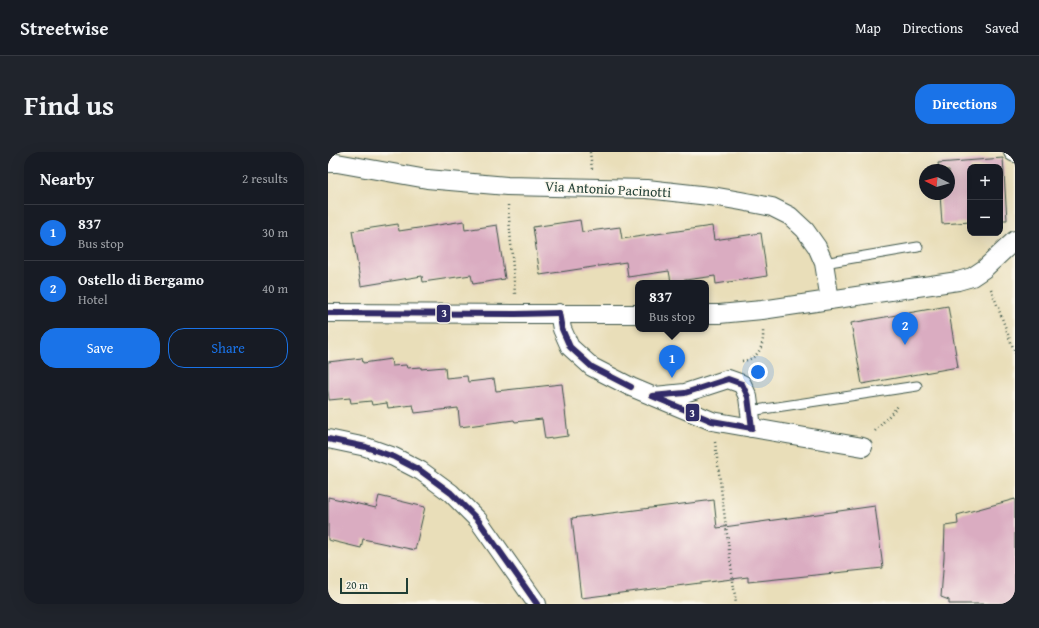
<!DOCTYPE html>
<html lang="en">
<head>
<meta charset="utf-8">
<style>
  body { margin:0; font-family:"Gentium Book Plus",serif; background:#20242c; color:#f1f3f6 }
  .controls { position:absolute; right:12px; top:12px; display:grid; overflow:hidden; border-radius:8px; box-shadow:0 4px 16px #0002 }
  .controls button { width:36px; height:36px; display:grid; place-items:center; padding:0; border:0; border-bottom:1px solid #363941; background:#171b24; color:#f1f3f6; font:20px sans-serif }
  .compass { position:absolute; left:591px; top:12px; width:36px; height:36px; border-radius:50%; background:#171b24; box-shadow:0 4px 16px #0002; rotate:275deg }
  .scale { position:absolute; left:12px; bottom:10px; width:68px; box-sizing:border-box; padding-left:4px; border:2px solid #1f3d34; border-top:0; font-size:11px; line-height:14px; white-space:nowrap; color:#1f3d34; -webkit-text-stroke:3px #fbf7ec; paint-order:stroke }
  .you { position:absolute; left:430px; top:220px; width:14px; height:14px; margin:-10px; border:3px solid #fff; border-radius:50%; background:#1a73e8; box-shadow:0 0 0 6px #1a73e833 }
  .badge { display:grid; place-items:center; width:26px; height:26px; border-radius:50%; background:#1a73e8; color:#fff; font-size:13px; font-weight:700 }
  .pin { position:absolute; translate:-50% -33px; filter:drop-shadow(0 1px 2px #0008) }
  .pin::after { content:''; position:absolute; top:21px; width:14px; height:12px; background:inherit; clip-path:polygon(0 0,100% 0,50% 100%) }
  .popup { position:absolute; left:307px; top:128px; width:74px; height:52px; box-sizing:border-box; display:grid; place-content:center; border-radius:8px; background:#171b24; filter:drop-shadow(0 1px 3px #0005); font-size:13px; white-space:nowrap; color:#9ea1a6 }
  .popup b { font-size:15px; color:#f1f3f6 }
  .popup::after { content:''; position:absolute; left:50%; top:100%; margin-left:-8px; border:8px solid transparent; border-top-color:#171b24 }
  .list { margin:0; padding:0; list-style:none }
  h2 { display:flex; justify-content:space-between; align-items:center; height:52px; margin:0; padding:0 16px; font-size:17px }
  h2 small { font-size:13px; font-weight:400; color:#9ea1a6 }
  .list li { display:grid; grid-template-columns:26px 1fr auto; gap:12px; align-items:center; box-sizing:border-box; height:56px; padding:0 16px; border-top:1px solid #363941 }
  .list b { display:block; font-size:15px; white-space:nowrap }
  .list p { margin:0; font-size:13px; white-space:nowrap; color:#9ea1a6 }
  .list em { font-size:13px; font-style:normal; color:#9ea1a6 }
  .actions { display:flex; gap:8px; padding:12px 16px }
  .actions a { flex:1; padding:9px 0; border:1px solid #1a73e8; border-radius:16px; text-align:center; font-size:14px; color:#1a73e8 }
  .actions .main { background:#1a73e8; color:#fff }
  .map { position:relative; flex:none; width:687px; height:452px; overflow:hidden; border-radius:16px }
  header { display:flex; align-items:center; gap:24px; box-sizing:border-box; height:56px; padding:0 20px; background:#171b24; border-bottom:1px solid #363941 }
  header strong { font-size:19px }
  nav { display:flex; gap:22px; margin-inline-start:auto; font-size:14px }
  .intro { display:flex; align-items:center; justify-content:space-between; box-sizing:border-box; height:96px; padding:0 24px }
  h1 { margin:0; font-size:28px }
  .button { padding:10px 18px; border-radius:16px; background:#1a73e8; color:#fff; font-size:14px; font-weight:700 }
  main { display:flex; gap:24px; padding:0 24px }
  aside { flex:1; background:#171b24; border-radius:16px; box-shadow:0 4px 16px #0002 }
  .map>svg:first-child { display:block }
</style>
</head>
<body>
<header>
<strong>Streetwise</strong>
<nav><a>Map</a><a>Directions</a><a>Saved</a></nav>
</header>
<div class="intro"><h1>Find us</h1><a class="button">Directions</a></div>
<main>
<aside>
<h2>Nearby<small>2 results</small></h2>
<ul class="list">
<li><span class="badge">1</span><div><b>837</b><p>Bus stop</p></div><em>30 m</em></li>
<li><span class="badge">2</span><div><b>Ostello di Bergamo</b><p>Hotel</p></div><em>40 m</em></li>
</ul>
<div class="actions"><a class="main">Save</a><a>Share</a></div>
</aside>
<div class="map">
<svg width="687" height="452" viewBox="0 0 687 452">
  <rect width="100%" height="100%" fill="#fbf7ec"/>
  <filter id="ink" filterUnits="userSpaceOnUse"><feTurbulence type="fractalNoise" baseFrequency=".025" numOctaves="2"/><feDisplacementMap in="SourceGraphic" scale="8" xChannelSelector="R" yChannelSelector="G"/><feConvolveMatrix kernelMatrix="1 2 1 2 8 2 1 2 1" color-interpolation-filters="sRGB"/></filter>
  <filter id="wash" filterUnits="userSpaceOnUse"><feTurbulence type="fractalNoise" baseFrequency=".012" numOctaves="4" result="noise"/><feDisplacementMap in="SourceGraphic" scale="16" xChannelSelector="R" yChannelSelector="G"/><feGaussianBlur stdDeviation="0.9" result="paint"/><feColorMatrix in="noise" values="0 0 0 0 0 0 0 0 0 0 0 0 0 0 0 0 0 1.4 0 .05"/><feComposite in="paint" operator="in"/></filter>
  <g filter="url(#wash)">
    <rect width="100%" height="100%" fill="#e9deb9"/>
    <g id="blocks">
      <g fill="#daacc1">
        <polygon points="675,6 679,68 672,68 672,15 642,15 642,70 614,72 612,42 621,42 621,18 611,18 610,11"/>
        <polygon points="252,68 254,80 292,75 294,87 384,74 386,88 433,81 439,124 388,132 387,124 343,130 341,119 300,125 298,110 212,123 205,75"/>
        <polygon points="136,69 137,78 169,73 177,127 145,132 143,123 95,130 94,124 33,134 24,79 70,72 71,79"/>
        <polygon points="620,154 630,215 534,232 523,171"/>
        <polygon points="34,206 35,211 63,207 64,214 78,213 79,216 93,215 93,217 117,215 118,226 139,224 140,230 166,227 168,239 234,232 240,284 217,287 214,267 187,270 186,268 132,275 130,256 87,261 85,253 60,256 59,251 44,253 43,249 23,251 22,246 1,248 0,238 0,210"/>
        <polygon points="51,344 97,355 87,398 35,387 33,396 0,388 0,345 48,356"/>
        <polygon points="687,347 687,452 621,452 621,448 613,445 616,405 617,374 630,372 629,363"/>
        <polygon points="386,348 389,376 547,354 555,416 420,430 420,425 253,446 244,366"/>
      </g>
    </g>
  </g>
  <g filter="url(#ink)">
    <use href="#blocks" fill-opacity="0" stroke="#3d5548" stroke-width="1"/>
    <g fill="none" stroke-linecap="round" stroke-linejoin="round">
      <defs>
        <g id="service">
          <polyline points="496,111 590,95"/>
          <polyline points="422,259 589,234"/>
        </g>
        <g id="minor">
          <polyline points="685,0 687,1"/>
          <polyline points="0,11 9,11 99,27 179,34 319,37 390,45 413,49 444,55 462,64 477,78 489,95 496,111 502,148"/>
          <path d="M0 161C103 162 207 162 310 162"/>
          <polyline points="231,161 234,177 242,195 264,215 303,235 384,269 535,295"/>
          <polyline points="378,162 391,162 434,158 630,129 644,125 656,117 687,88"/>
          <polyline points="327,244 357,241 400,227 414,232 420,245 424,276"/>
          <polyline points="0,287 38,295 66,305 93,319 123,341 150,368 209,452"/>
        </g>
      </defs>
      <use href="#service" stroke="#3d5548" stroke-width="11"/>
      <use href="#minor" stroke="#3d5548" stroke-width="20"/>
      <g stroke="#3d5548" stroke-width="2.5" stroke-dasharray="1 3" stroke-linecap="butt">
        <polyline points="262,0 264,17"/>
        <polyline points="180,53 187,142"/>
        <polyline points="663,137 687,201"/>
        <path d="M414 209C431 207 436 194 435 178"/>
        <polyline points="547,279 571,253"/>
        <polyline points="387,290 408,452"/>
      </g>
      <use href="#service" stroke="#fff" stroke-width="9"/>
      <use href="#minor" stroke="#fff" stroke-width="18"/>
      <defs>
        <g id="bus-1">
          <polyline points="0,161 188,162 231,161"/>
          <polyline points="231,161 234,177 242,195 264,215 303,235"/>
          <polygon points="400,227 414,232 420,245 424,276 384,269 324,244 357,241"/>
          <polyline points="0,287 38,295 66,305 93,319 123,341 150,368 209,452"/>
        </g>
      </defs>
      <use href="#bus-1" stroke="#fbf7ec" stroke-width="9"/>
      <use href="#bus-1" stroke="#302c67" stroke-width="6"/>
    </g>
  </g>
  <g text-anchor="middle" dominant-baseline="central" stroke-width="3" stroke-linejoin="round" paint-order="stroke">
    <g font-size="14" fill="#1f3d34" stroke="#fbf7ec">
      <text transform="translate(280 37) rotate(3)">Via Antonio Pacinotti</text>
    </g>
  </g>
  <g stroke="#fbf7ec" stroke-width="1.5">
    <rect x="108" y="152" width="15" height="19" rx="4" fill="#302c67"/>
    <rect x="357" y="251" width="15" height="19" rx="4" fill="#302c67"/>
  </g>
  <g font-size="11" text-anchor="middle" font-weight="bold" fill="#fff">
    <text x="116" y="165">3</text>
    <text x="364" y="265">3</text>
  </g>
</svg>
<div class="controls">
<button>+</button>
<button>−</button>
</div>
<svg class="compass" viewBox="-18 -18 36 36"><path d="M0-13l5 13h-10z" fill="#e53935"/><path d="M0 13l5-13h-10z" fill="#9ea1a6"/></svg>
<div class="scale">20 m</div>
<div class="you"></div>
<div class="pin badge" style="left:344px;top:226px">1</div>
<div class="popup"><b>837</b>Bus stop</div>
<div class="pin badge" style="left:577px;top:193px">2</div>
</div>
</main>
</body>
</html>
